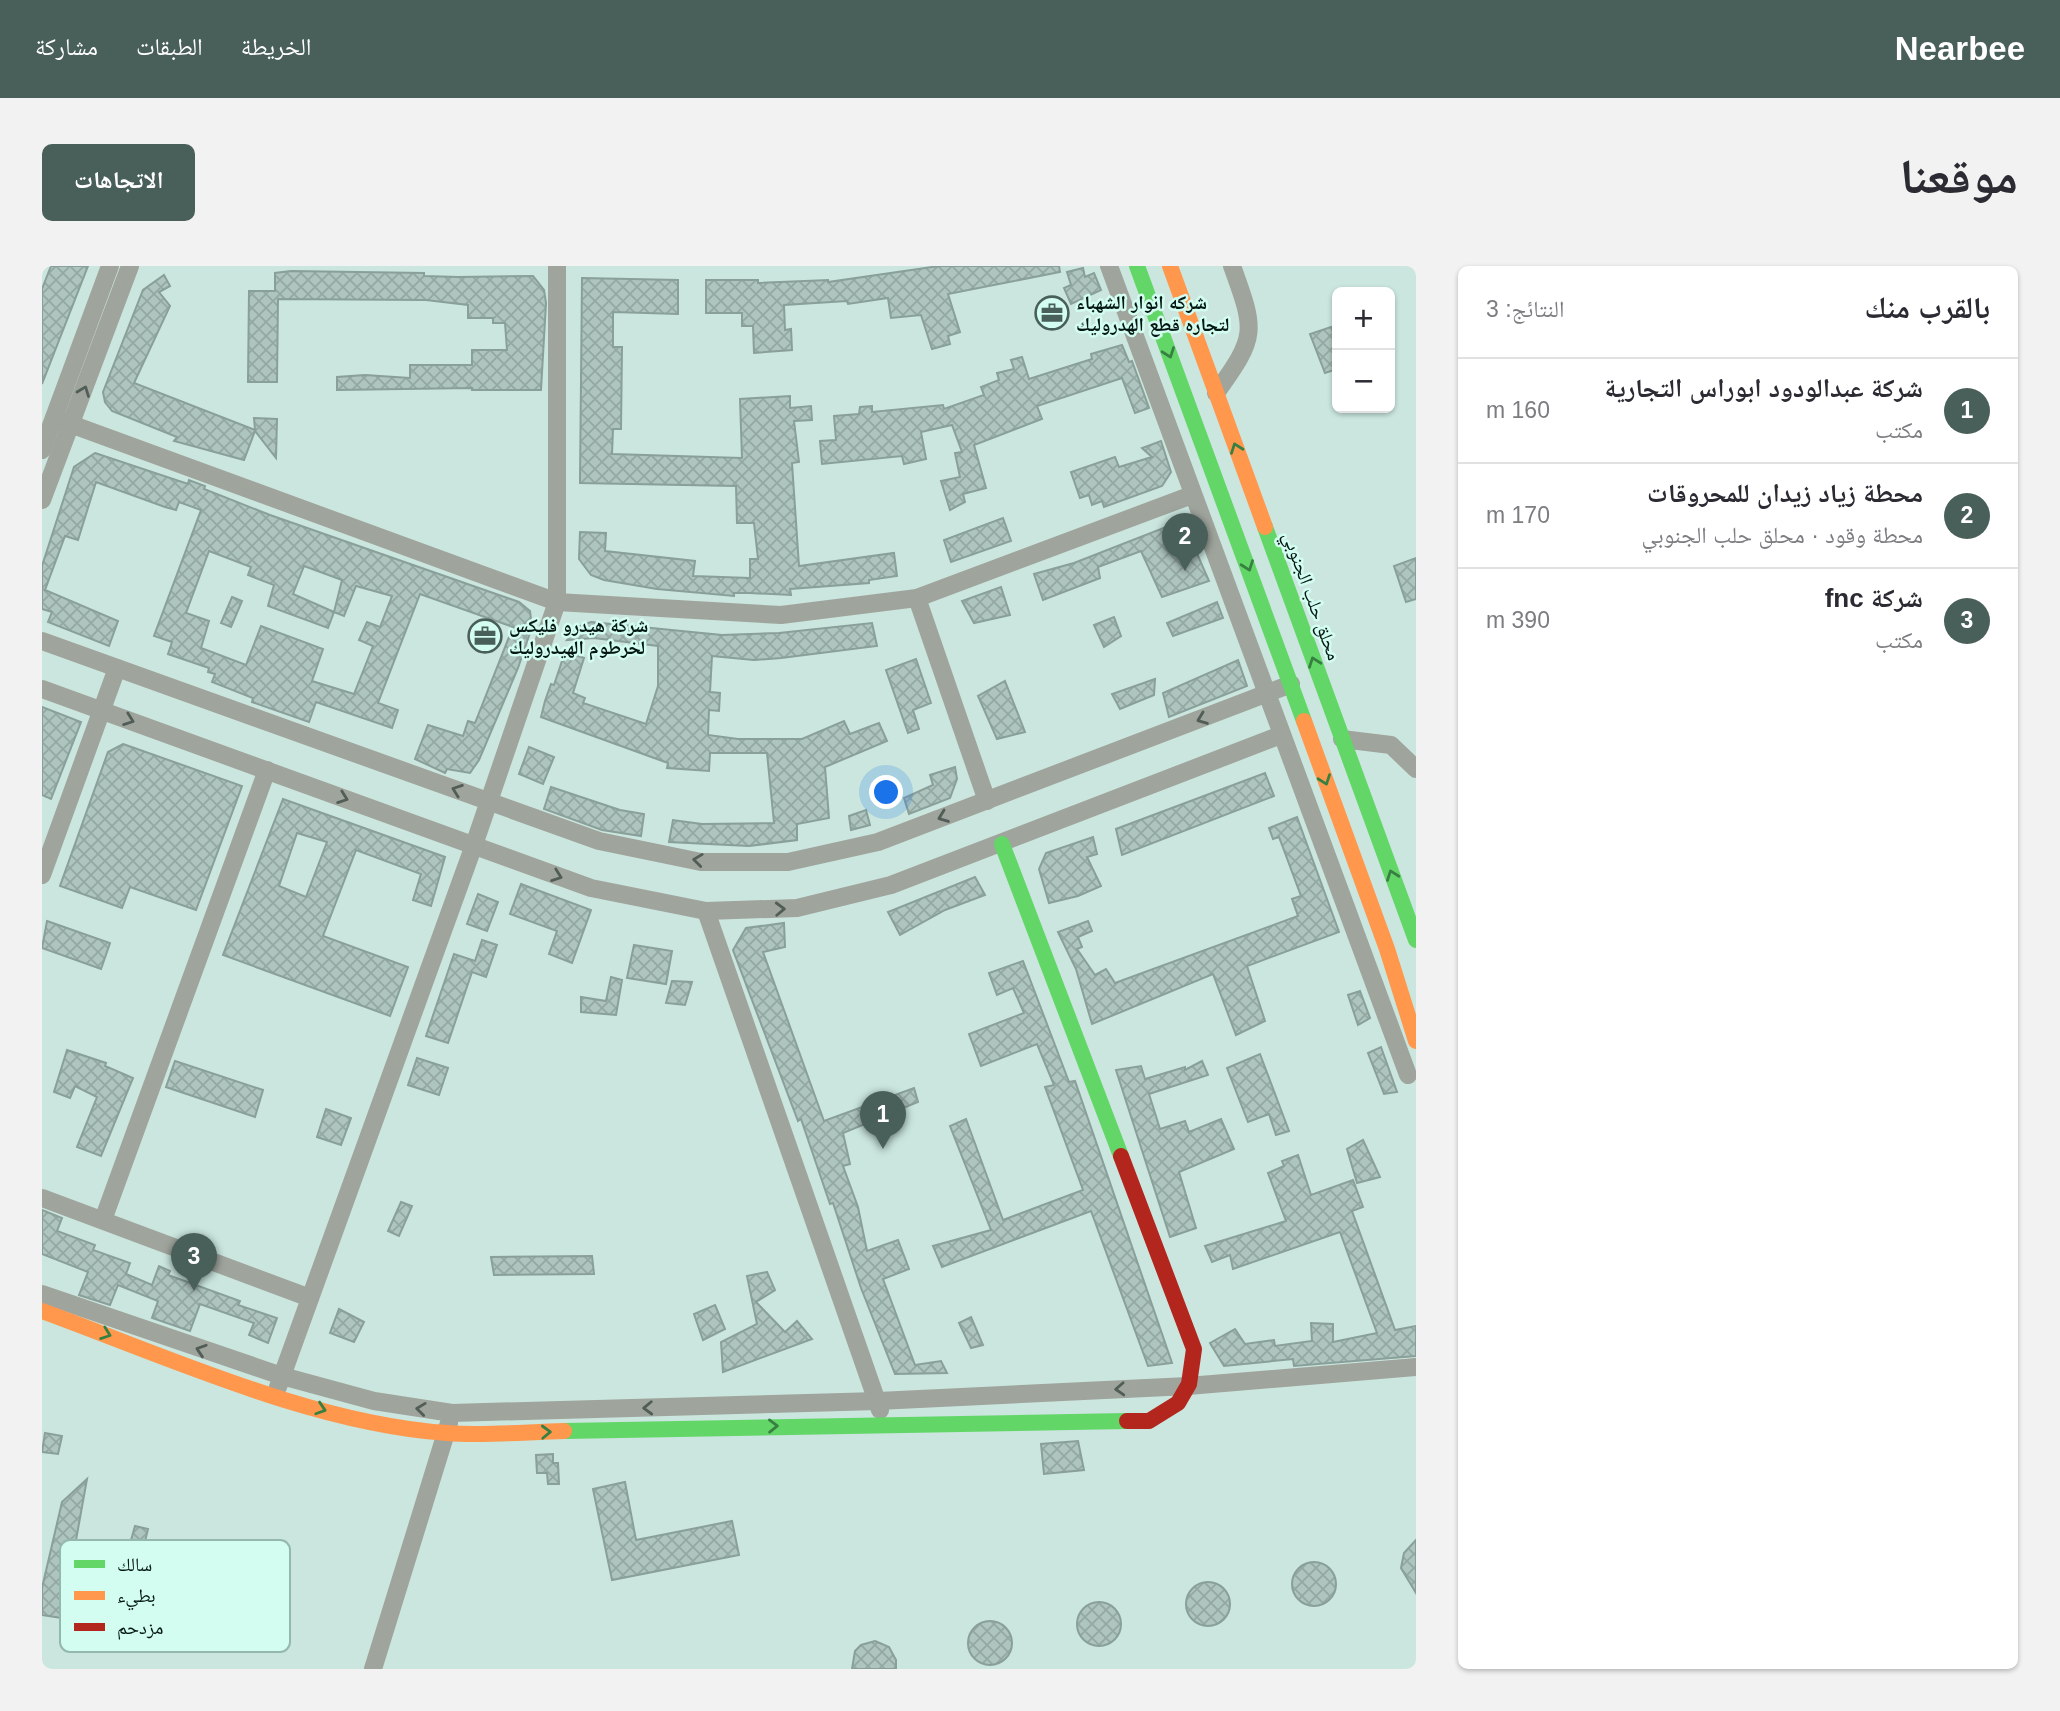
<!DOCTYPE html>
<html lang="ar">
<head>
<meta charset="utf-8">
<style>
  body { margin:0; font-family:Arial,"Noto Naskh Arabic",sans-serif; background:#f2f2f3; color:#2b2b33; direction:rtl }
  .controls { position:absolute; right:21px; top:21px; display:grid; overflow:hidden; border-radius:10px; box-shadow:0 2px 5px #0004 }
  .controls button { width:63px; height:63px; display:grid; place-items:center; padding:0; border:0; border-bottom:2px solid #e1e1e2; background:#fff; color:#2b2b33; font:35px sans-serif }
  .you { position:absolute; left:845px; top:527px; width:24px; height:24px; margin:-18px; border:5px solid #fff; border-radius:50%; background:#1a73e8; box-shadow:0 0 0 10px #1a73e833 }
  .badge { display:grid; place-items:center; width:46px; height:46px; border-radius:50%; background:#495f59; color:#fff; font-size:23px; font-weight:700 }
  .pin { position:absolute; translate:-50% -58px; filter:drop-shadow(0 2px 4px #0008) }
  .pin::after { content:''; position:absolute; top:37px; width:24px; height:21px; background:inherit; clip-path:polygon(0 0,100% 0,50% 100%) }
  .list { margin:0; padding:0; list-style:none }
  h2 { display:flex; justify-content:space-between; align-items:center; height:91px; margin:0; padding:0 28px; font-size:30px }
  h2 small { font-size:23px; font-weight:400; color:#7c7c81 }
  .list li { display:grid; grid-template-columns:46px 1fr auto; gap:21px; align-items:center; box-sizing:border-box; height:105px; padding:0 28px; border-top:2px solid #e1e1e2 }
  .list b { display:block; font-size:26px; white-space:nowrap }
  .list p { margin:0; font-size:23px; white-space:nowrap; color:#7c7c81 }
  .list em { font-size:23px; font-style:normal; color:#7c7c81 }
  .map { position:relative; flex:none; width:1374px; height:1403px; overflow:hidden; direction:ltr; border-radius:10px }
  header { display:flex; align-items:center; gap:42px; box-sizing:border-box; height:98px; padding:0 35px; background:#495f59; color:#fff }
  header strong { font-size:33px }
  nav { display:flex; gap:38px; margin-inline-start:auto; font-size:24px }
  .intro { display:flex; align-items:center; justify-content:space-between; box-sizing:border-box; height:168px; padding:0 42px }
  h1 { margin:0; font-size:49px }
  .button { padding:18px 32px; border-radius:10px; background:#495f59; color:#fff; font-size:24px; font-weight:700 }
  main { display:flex; gap:42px; padding:0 42px }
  aside { flex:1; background:#fff; border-radius:10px; box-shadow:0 2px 5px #0004 }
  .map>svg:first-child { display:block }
</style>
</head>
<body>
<header>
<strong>Nearbee</strong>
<nav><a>الخريطة</a><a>الطبقات</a><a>مشاركة</a></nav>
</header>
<div class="intro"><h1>موقعنا</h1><a class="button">الاتجاهات</a></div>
<main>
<aside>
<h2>بالقرب منك<small>النتائج: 3</small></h2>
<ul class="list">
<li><span class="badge">1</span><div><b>شركة عبدالودود ابوراس التجارية</b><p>مكتب</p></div><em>160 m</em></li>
<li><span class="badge">2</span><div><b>محطة زياد زيدان للمحروقات</b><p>محطة وقود · محلق حلب الجنوبي</p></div><em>170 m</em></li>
<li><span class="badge">3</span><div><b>شركة fnc</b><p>مكتب</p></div><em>390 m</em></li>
</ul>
</aside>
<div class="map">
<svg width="1374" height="1403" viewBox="0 0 1374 1403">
  <defs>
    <pattern id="building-cross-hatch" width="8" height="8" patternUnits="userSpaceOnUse" patternTransform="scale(1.75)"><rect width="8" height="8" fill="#aec4be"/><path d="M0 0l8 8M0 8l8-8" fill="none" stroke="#94a8a2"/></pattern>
  </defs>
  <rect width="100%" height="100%" fill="#cae6de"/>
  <g fill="url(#building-cross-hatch)" stroke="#899f99" stroke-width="2" fill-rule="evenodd">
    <polygon points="9,0 46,0 0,118 0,23"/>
    <polygon points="897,0 1017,0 1018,6 906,28 918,66 906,70 908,78 890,83 879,49 849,52 846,32 806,38 805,35 742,39 743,64 749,63 750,84 712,87 711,60 700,60 700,47 664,47 664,14 716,14 716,17 786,14 786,16"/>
    <polygon points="1041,2 1043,11 1052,7 1059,24 1029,38 1022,22 1029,19 1025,6"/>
    <polygon points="249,5 382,7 382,10 416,11 491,10 502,24 504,37 499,124 430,124 430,122 295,124 295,111 323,109 368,112 368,99 430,99 430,84 465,84 463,57 451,57 451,52 426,52 426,39 384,34 236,33 235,116 206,116 207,25 233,25 233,7"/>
    <polygon points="122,9 128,20 117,26 128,40 92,117 213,164 212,152 235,153 234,192 213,165 202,194 132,175 135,171 70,145 63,136 61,126 101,24"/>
    <polygon points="540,12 636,14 636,48 571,46 571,81 580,81 579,163 571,163 570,188 700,192 698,133 748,130 748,142 769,140 770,154 752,155 757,196 750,197 757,300 852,287 855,310 827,314 827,317 748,323 749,329 707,327 692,327 692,330 615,323 562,314 549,309 537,293 538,266 564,267 563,285 653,295 651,310 708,312 708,293 716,293 712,257 695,257 694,220 538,217"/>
    <polygon points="1289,61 1295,77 1295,103 1283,107 1268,68"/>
    <polygon points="1080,79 1087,96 1090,95 1107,142 1093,147 1080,112 995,140 1000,153 932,179 944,222 921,228 923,236 908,244 899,215 918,211 913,187 920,186 910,159 879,166 884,193 862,198 860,190 780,198 778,175 794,174 792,150 817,148 818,141 830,140 830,146 901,139 902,143 942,129 939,121 957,114 955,107 972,103 969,94 980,91 987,113 1050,93 1049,88"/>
    <polygon points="1119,175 1129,206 1120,220 1062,241 1060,235 1050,239 1047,229 1038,232 1029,206 1073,191 1077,201 1110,191 1100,182"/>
    <path d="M53 187 146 218 147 214 163 220 162 223 228 249 477 336 488 345 490 361 476 402 437 494 428 507 405 503 403 507 373 493 386 459 421 470 426 455 433 457 471 361 378 328 336 437 356 444 350 462 274 436 267 456 210 436 211 432 170 416 173 408 166 406 167 402 126 388 130 376 112 370 159 244 137 236 134 244 123 241 54 216 36 274 23 270 3 324 76 355 67 380 6 356 10 346 0 343V300L32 201ZM167 285 209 301 206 309 232 319 226 340 286 362 292 346 302 350 314 320 350 330 338 361 325 356 317 374 331 380 312 428 270 415 281 383 219 360 204 399 159 382 167 355 144 347ZM262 300 300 314 292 346 251 328Z"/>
    <polygon points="961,252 969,275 909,296 902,274"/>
    <polygon points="1124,261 1137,290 1153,283 1167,315 1120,331 1099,285 1056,301 1058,312 1001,334 992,308 1032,297"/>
    <polygon points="1374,292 1374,333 1364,336 1352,300"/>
    <polygon points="959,321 968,349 932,357 920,335"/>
    <polygon points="190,331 200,335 189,361 179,357"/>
    <polygon points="1175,336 1181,352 1131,370 1125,357"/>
    <polygon points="1072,351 1079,370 1062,381 1052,359"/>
    <polygon points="549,356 680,369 737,367 830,357 835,380 739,392 712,394 670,390 668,426 678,427 677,445 667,444 666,469 696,473 760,473 802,455 808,468 837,457 845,475 783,501 787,552 755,558 755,574 707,580 627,576 631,554 660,558 732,557 725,487 668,487 667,505 625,502 626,497 499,451 503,435 509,418 512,419 523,386 542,392 531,427 543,432 541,437 604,458 616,420 616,380 552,372 525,374 535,361"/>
    <polygon points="874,393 889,437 871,444 877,463 866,467 844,404"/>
    <polygon points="1196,394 1205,420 1127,451 1121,427"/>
    <polygon points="1113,413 1112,429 1078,443 1070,428"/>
    <polygon points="963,415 983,466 955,473 936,430"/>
    <polygon points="0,441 39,456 9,533 0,529"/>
    <polygon points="81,478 200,520 154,644 88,621 80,642 18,620 66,486"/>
    <polygon points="487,481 512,491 501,518 477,508"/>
    <polygon points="913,501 915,513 908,532 867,548 862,532 891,519 888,509"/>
    <polygon points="1223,507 1232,530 1080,589 1074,563"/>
    <polygon points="509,521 578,544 602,548 599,570 560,564 502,543"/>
    <path d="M241 533 403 591 389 640 371 634 379 608 314 584 281 670 366 701 348 750 181 689ZM255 567 285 576 264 631 237 620Z"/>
    <polygon points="824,544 828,559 809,564 807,550"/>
    <polygon points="1255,551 1297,666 1205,700 1223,755 1194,769 1171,708 1050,758 1034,703 1016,666 1046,655 1050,665 1036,671 1040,681 1035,683 1053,709 1064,703 1073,717 1256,650 1250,633 1259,630 1237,571 1231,573 1227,562"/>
    <polygon points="1051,571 1055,588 1045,591 1059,620 1036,630 1007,637 997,603 1004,587"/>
    <polygon points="933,611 943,629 903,644 858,669 846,646"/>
    <polygon points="479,618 549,644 530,697 507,688 515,665 468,648"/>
    <polygon points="436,628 456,636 445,665 425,658"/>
    <polygon points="5,655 68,677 59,703 0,682"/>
    <polygon points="742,657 743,681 721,686 782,855 872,822 876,836 801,867 808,898 801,900 816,941 825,985 856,974 867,1003 841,1013 873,1099 899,1095 905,1107 853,1108 819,1022 791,937 788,938 759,853 756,855 691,684 704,662"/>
    <polygon points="440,674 455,679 444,711 430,706 406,777 384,770 412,688 433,695"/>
    <polygon points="592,679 630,685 624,718 585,712"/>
    <polygon points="981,695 1027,816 1033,815 1130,1097 1106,1100 1049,945 900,1001 891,980 949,964 908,860 924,853 961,954 1041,924 1003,821 1012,819 995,778 939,800 927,768 982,747 971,722 955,729 947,707"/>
    <polygon points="569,711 580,714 574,749 539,746 539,731 564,735"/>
    <polygon points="630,715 650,716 643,739 624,737"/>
    <polygon points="1318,725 1328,752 1316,759 1306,729"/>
    <polygon points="1339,781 1355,826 1342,828 1326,787"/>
    <polygon points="25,784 64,797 63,800 91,812 59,890 35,881 55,831 33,820 28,832 12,826"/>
    <polygon points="1218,788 1247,865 1234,869 1227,848 1206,856 1185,802"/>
    <polygon points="375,792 406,802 397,829 366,819"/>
    <polygon points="133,795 221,824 213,851 124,821"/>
    <polygon points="1160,795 1166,809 1107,828 1118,863 1143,855 1147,866 1179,853 1192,883 1137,906 1154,962 1128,971 1074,804 1099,800 1103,813 1143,801 1143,804"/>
    <polygon points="284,843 309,852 299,879 275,871"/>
    <polygon points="1321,874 1338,911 1315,917 1305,883"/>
    <polygon points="1256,889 1269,929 1311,914 1321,941 1310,945 1353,1064 1374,1060 1374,1090 1252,1100 1251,1093 1182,1100 1168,1077 1193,1063 1203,1078 1232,1074 1233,1080 1270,1075 1269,1057 1291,1058 1291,1076 1335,1067 1298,966 1191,1003 1188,989 1170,996 1163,980 1244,955 1226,907 1242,900 1240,895"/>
    <polygon points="359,936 370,940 357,970 346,965"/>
    <polygon points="0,944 20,952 15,965 53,979 51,984 88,997 84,1008 110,1019 117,1000 128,1005 126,1009 198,1035 196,1039 235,1052 226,1077 207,1069 212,1057 158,1038 148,1065 110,1052 116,1035 76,1019 68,1039 37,1029 46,1006 0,988"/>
    <polygon points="550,990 552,1008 452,1009 449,991"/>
    <polygon points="725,1006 733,1024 714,1036 743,1066 755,1055 770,1073 681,1106 679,1076 715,1058 705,1010"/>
    <polygon points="673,1039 683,1063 661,1074 652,1048"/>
    <polygon points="297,1043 322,1056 312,1076 288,1067"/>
    <polygon points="929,1051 941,1079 929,1082 917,1057"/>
    <polygon points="3,1167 20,1170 16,1188 0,1186"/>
    <polygon points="1036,1175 1042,1204 1002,1208 999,1178"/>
    <polygon points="511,1188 511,1197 516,1197 517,1218 506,1218 505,1207 495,1207 494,1189"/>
    <polygon points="45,1213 20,1352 0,1349 0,1322 20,1236"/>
    <polygon points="583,1216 594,1274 690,1255 697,1289 570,1314 551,1223"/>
    <polygon points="93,1260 106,1263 92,1321 77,1317"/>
    <polygon points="1374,1274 1374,1327 1359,1302 1362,1287"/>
    <circle cx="1272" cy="1318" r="22"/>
    <circle cx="1166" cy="1338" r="22"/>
    <circle cx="1057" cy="1358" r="22"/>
    <circle cx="948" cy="1377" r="22"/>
    <polygon points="833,1375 847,1381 854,1394 854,1403 810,1403 813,1385 819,1379"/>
  </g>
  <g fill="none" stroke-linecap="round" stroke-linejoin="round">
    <g stroke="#9fa49d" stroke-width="18">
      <polyline points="1067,0 1366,809"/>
      <path d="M1174 127C1215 70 1214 66 1190 0"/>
      <polyline points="12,152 515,336 739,349 875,332 1150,229"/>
      <polyline points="0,184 68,0"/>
      <polyline points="0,234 88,0"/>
      <polyline points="875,332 945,535"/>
      <polyline points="0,375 557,575 659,596 746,596 836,576 1249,418"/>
      <polyline points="0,423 549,622 664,645 755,642 849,619 1239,469"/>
      <polyline points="1300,473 1349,479 1374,503"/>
      <polyline points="0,609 75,402"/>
      <polyline points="664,645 838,1144"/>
      <polyline points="0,932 268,1032"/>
      <polyline points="61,954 225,504"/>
      <polyline points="0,1028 240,1110 332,1135 410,1147 836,1135 1146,1120 1374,1101"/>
      <polyline points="236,1121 432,579 515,336 515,0"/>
      <polyline points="331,1403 407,1157"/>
    </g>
    <g stroke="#63d668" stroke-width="16">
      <polyline points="1095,0 1262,455"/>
      <polyline points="1223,261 1374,674"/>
      <polyline points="960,578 1079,890"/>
      <polyline points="522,1165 1085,1155"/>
    </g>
    <g stroke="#ff974d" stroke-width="16">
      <polyline points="1128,0 1223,261"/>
      <polyline points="1262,455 1345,683 1374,775"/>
      <path d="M0 1045C126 1091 271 1158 405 1167 443 1170 483 1166 522 1165"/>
    </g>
    <polyline stroke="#b3261e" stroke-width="16" points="1079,890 1152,1083 1147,1118 1136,1137 1107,1155 1085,1155"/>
  </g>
  <defs><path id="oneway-chevron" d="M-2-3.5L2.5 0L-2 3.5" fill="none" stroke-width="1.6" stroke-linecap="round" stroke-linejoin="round" transform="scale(1.75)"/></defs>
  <g stroke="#388041">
    <use href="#oneway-chevron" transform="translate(1127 87) rotate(70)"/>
    <use href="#oneway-chevron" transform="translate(1194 182) rotate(-110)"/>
    <use href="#oneway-chevron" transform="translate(1206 300) rotate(70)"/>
    <use href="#oneway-chevron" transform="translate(1272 396) rotate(-110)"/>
    <use href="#oneway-chevron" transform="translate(1283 514) rotate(70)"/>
    <use href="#oneway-chevron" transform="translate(1350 609) rotate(-110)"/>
    <use href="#oneway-chevron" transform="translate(64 1068) rotate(20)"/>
    <use href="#oneway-chevron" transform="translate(279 1143) rotate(18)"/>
    <use href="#oneway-chevron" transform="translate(731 1160) rotate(-1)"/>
    <use href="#oneway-chevron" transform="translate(504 1166) rotate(-2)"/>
  </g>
  <g stroke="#515d57">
    <use href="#oneway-chevron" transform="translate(42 125) rotate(-69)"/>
    <use href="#oneway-chevron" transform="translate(1160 453) rotate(159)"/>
    <use href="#oneway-chevron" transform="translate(87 454) rotate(20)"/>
    <use href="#oneway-chevron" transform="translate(415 524) rotate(-160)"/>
    <use href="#oneway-chevron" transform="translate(301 532) rotate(20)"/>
    <use href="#oneway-chevron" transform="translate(901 551) rotate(159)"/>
    <use href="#oneway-chevron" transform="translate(656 594) rotate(-173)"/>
    <use href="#oneway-chevron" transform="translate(515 610) rotate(20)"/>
    <use href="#oneway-chevron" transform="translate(738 643) rotate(-2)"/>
    <use href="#oneway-chevron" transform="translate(159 1084) rotate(-162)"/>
    <use href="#oneway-chevron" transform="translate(1078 1123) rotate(177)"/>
    <use href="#oneway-chevron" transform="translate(606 1142) rotate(178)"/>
    <use href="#oneway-chevron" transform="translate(379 1143) rotate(-173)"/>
  </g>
  <defs>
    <symbol id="office-ring" viewBox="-11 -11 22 22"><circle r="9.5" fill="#d3fdf0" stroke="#495f59" stroke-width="1.5"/><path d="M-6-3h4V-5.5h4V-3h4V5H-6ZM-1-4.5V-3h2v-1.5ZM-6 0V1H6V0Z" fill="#495f59"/></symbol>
  </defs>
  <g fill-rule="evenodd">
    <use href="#office-ring" x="991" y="28" width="38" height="38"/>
    <use href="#office-ring" x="424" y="351" width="38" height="38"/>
  </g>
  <g text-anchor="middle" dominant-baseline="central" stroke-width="5" stroke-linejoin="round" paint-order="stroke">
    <g font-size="19" font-weight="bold" fill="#031611" stroke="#d3fdf0" text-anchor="start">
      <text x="1034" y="36">شركه انوار الشهباء<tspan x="1034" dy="22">لتجاره قطع الهدروليك</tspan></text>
      <text x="467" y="359">شركة هيدرو فليكس<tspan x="467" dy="22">لخرطوم الهيدروليك</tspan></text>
    </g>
    <g font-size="19" fill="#031611" stroke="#d3fdf0">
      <text transform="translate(1270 330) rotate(70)">محلق حلب الجنوبي</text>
    </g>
  </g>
  <rect x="18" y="1274" width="230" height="112" rx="10" fill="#d3fdf0" stroke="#95b8ad" stroke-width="2"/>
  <rect x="32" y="1294" width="31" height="8" fill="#63d668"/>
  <rect x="32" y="1325" width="31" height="9" fill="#ff974d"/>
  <rect x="32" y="1357" width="31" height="8" fill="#b3261e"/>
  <g font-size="19" fill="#031611">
    <text x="75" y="1305">سالك</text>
    <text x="75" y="1336">بطيء</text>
    <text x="75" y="1368">مزدحم</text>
  </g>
</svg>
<div class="controls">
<button>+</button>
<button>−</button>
</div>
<div class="you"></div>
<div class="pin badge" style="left:841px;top:883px">1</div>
<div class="pin badge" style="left:1143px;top:305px">2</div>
<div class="pin badge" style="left:152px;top:1025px">3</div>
</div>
</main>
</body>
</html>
